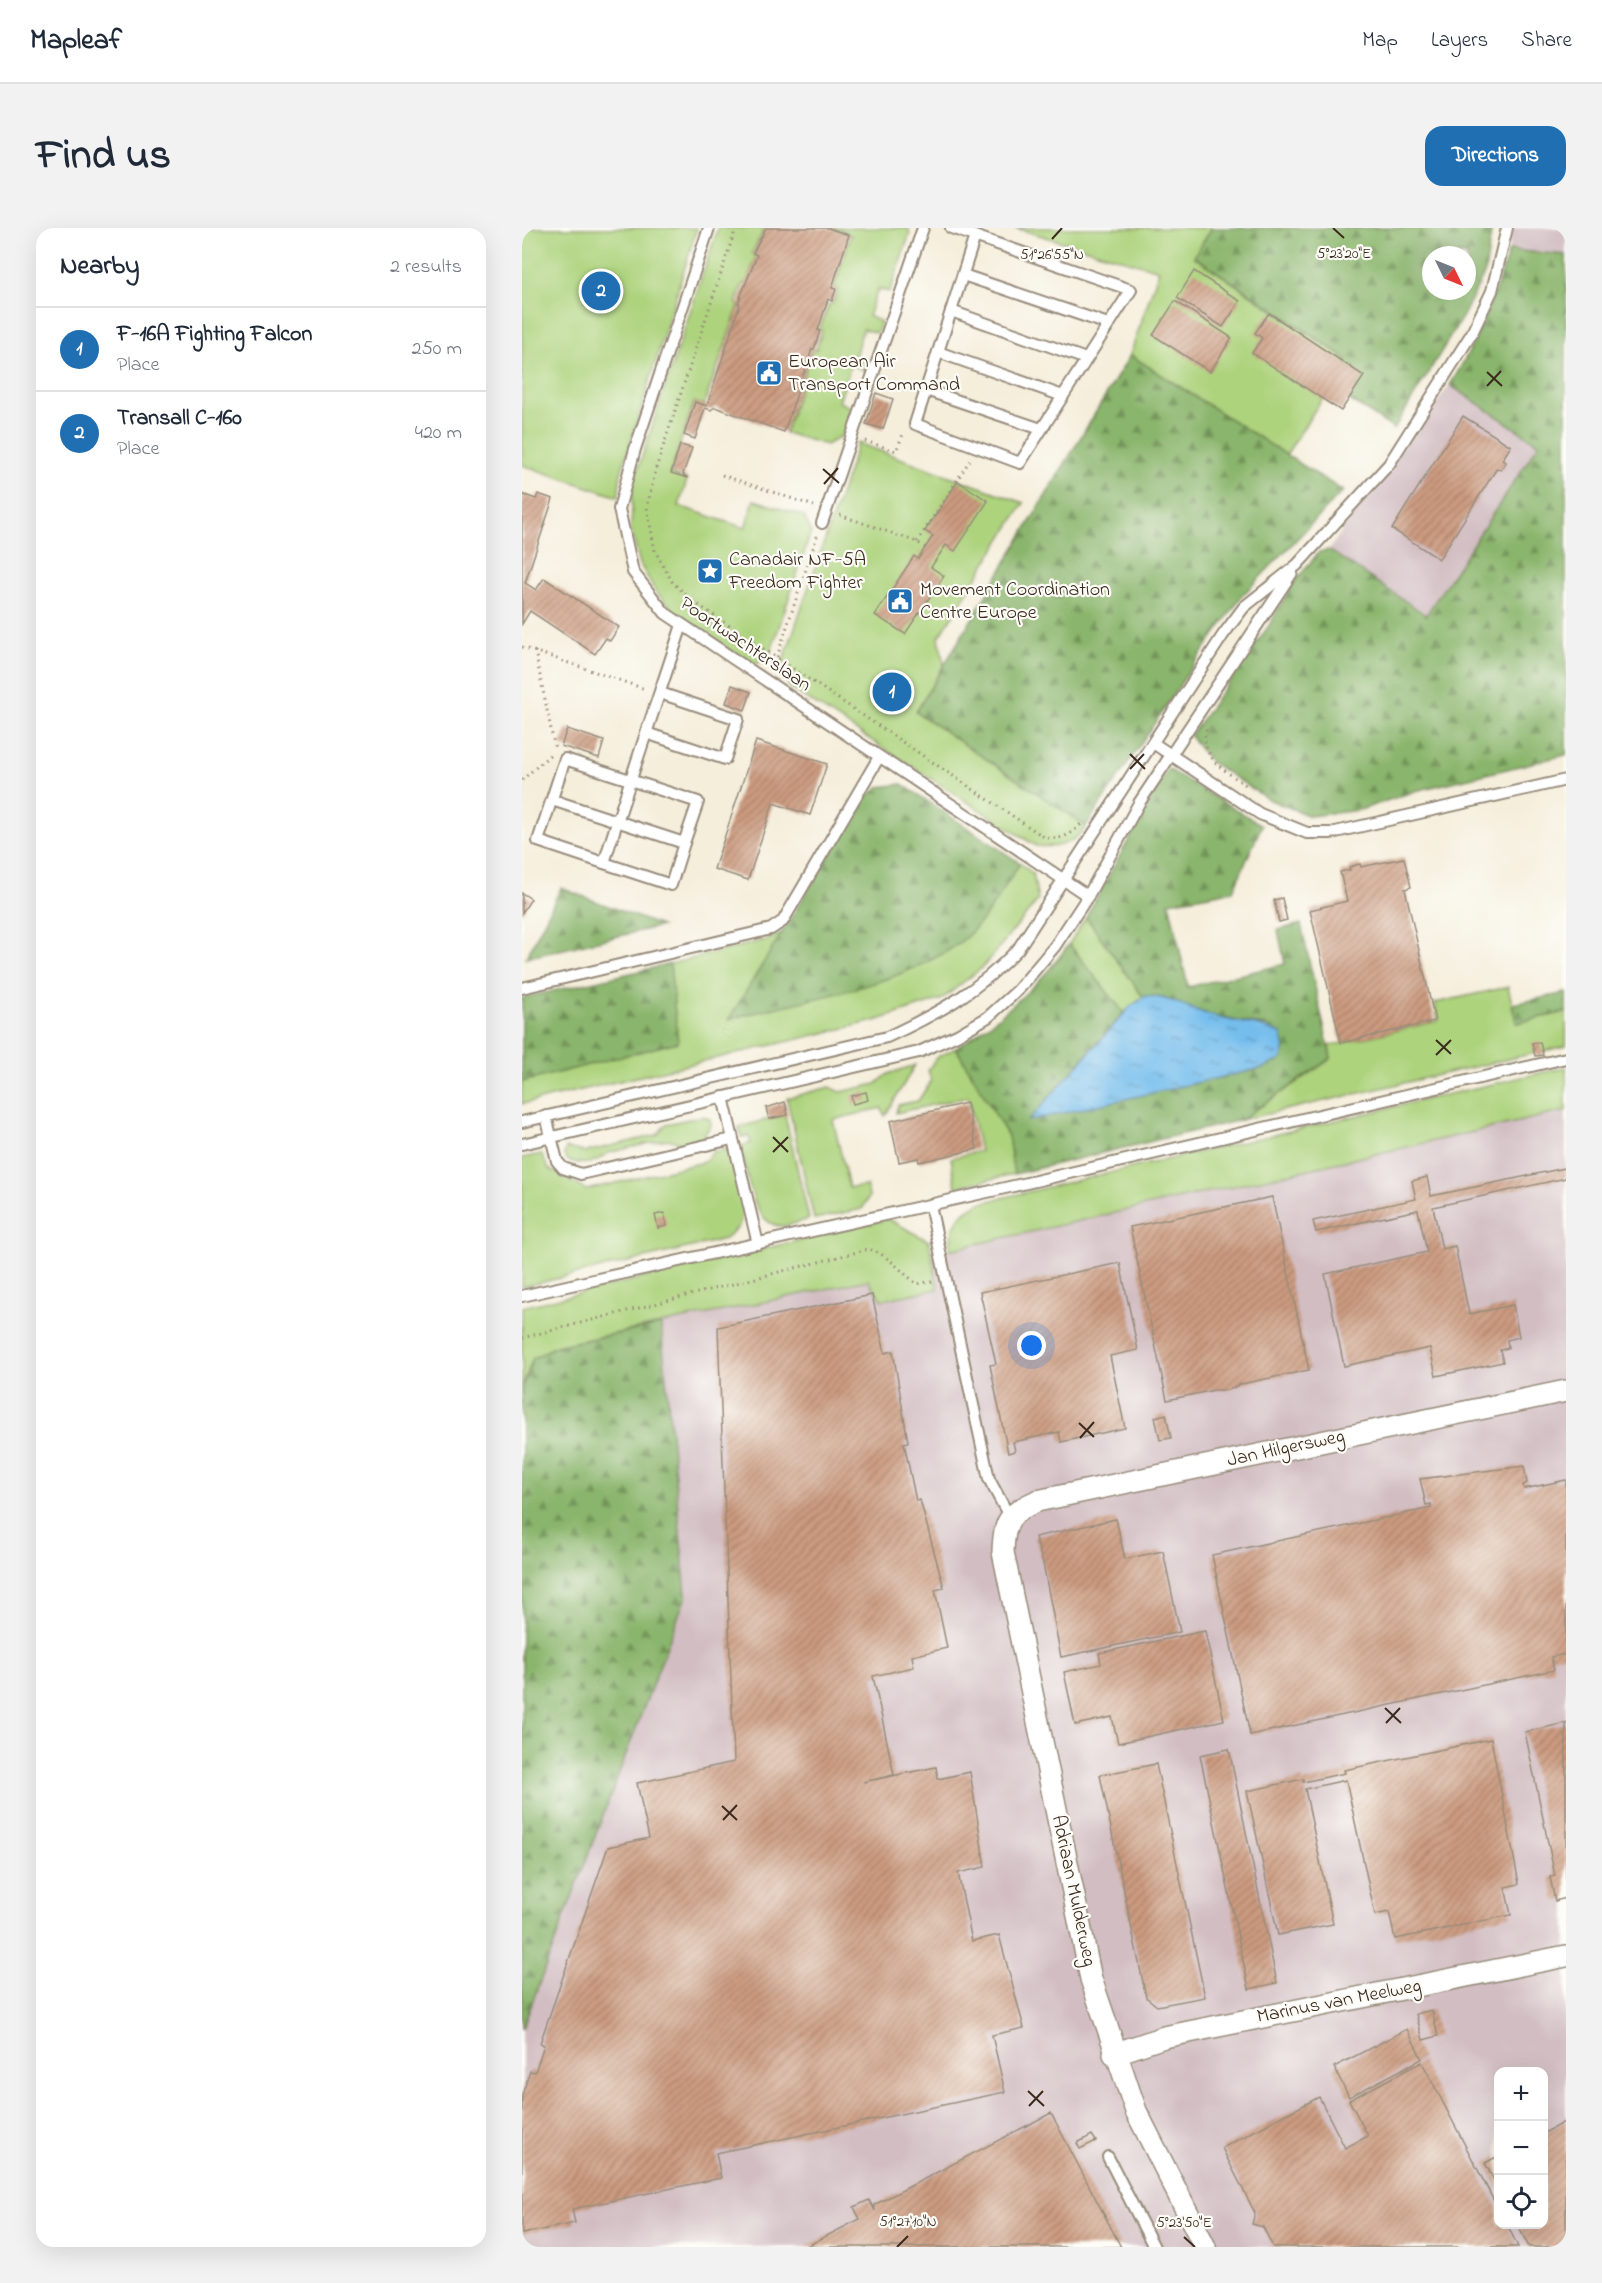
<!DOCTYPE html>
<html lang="en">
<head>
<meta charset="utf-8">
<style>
  body { margin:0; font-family:"Indie Flower",sans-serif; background:#f2f2f3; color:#1f2937 }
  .controls { position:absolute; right:18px; bottom:18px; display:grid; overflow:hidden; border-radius:12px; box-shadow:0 6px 24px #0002 }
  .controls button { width:54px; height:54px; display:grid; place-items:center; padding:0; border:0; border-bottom:2px solid #e0e1e3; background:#fff; color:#1f2937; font:30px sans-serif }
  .compass { position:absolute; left:900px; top:18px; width:54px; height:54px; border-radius:50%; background:#fff; box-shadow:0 6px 24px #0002; rotate:133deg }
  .you { position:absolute; left:510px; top:1118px; width:21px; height:21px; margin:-15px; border:4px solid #fff; border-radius:50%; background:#1a73e8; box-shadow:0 0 0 9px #1a73e833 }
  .badge { display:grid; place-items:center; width:39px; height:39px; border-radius:50%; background:#1f6fb2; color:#fff; font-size:20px; font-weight:700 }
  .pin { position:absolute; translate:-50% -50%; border:3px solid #fff; box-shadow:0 2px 6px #0006 }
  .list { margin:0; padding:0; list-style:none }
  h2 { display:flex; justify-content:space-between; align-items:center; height:78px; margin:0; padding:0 24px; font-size:26px }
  h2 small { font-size:20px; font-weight:400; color:#747a83 }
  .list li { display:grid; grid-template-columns:39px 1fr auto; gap:18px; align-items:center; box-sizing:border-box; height:84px; padding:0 24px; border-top:2px solid #e0e1e3 }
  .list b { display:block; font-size:22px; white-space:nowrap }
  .list p { margin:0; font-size:20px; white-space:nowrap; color:#747a83 }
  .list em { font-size:20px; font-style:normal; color:#747a83 }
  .icon { flex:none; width:33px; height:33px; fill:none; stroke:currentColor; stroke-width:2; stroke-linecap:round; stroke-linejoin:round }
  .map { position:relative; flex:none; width:1044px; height:2019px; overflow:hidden; border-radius:18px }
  header { display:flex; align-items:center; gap:36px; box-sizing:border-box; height:84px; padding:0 30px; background:#fff; border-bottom:2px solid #e0e1e3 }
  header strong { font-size:28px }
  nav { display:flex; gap:33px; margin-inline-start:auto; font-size:21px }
  .intro { display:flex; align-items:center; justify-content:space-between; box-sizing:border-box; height:144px; padding:0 36px }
  h1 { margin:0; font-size:42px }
  .button { padding:15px 27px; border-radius:18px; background:#1f6fb2; color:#fff; font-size:21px; font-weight:700 }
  main { display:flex; gap:36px; padding:0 36px }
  aside { flex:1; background:#fff; border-radius:18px; box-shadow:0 6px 24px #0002 }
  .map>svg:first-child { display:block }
</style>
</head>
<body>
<header>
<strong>Mapleaf</strong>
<nav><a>Map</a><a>Layers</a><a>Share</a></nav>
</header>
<div class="intro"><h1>Find us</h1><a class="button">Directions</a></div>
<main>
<aside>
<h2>Nearby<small>2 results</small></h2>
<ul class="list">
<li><span class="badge">1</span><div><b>F-16A Fighting Falcon</b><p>Place</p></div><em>250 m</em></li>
<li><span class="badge">2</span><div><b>Transall C-160</b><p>Place</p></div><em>420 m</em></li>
</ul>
</aside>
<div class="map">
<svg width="1044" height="2019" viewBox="0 0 1044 2019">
  <defs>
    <pattern id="forest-firs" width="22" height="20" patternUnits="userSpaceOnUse" patternTransform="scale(1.5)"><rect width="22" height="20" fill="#8ab56c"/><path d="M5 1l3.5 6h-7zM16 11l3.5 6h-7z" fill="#729358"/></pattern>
    <pattern id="water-ripples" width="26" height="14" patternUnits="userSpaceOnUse" patternTransform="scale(1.5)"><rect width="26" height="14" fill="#74bded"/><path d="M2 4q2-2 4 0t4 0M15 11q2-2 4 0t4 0" fill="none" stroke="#609abf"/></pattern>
    <pattern id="building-hatch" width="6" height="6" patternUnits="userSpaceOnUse" patternTransform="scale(1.5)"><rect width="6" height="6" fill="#cc9b80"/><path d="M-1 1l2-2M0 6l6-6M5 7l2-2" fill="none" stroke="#a77f68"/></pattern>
  </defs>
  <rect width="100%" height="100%" fill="#fdfcf7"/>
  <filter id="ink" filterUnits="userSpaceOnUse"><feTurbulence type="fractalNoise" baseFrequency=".0167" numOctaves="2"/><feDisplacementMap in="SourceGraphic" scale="12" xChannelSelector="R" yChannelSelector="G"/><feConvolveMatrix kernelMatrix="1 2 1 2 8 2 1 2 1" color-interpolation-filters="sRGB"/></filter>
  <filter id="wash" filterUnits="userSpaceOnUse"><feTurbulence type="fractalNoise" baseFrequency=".008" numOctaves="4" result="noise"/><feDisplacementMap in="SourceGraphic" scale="24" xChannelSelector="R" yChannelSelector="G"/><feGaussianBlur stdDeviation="1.35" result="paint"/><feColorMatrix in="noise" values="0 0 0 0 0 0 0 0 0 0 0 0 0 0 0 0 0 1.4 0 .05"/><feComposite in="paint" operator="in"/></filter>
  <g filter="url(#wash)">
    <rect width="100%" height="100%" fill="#f5eedb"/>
    <g fill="#d2bec2" fill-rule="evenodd">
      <polygon points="990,0 1044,0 1044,27 987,22"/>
      <polygon points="928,157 1017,216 903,387 807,322 850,258"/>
      <path d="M1044 875V2019H0V1734L124 1096ZM976 1844H1022V1996H976Z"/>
    </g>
    <g fill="#add37d" stroke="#747e4e" stroke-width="1.5">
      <polygon points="0,0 175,0 99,245 96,269 0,237"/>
      <polygon points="196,0 243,0 230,25 234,28 224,56 221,56 214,75 217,77 182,177 172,174 148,246 165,252 157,278 223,300 232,272 282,288 289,304 246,432 230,437 156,386 134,364 118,336 109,302 111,256"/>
      <polygon points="310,0 386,0 388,5 368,64 356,61 346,88 359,94 355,105 341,101 333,128 346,132 343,142 329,137 317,174 330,180 321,207 304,217 263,205 290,122 294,122 300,103 298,101 307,76 311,75 316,61 312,59 329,7"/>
      <polygon points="493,0 690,0 672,29 825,132 764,227 608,127 637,42"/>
      <path d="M336 215 502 275 417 409 422 437 394 484 564 598C552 617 535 620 514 618L268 460 259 440Z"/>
      <polygon points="498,635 511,646 516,672 462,738 420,771 353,793 0,876 0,854 155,814 148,736 247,711 259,705 268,696 208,791 368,750 464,687"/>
      <polygon points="564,689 621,769 602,785 547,716"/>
      <polygon points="986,759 995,795 1044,784 1044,818 719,892 809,831 807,818 916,793 913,775"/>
      <polygon points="434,820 486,908 492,946 434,959 429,930 458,923 446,869 374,885 376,877 396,873 409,853 406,842 415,829"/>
      <polygon points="393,837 363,888 359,880 311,892 327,960 345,958 347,969 340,981 292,991 265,870 308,859 319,864 354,856 366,846"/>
      <path d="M1044 839V883L428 1022C428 998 437 985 458 975Z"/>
      <path d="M263 887 287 991C279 993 268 998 259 998 229 997 225 941 219 918L229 915 227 908 219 909 217 899Z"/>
      <path d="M181 888 188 891 189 897 180 910 160 915 145 911 86 925C74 936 60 938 45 932L42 927 44 920 64 924 135 907 144 896Z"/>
      <polygon points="207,920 222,982 217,998 203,1011 0,1059 0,930 19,926 27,941 64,962 182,934 191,924"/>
      <polygon points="366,991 407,1013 416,1061 360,1072 346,1052 34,1118 11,1131 0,1160 0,1079"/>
    </g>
    <g fill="url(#forest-firs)" stroke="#627045" stroke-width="1.5" fill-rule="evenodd">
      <path d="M690 0H970L963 44 941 88 872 201 822 168 825 131 672 28ZM909 27H945V63H909Z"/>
      <path d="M987 22 1044 27V527L893 563 838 582 788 588 746 571 687 533 668 508 746 399 770 357 797 324 807 322 904 387 1017 216 928 157C955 114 972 70 987 22Z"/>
      <polygon points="608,127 821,263 720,368 674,433 564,598 394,484"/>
      <path d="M646 541 740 597 711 663 647 674 666 759 763 736 756 702 779 696 809 830 719 892 492 946 486 908 434 820C476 792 518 758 547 716L602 785 556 836 669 855 741 840 758 832 745 798 693 789 636 768 621 769 564 689Z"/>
      <path d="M380 556 498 635C479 664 460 701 430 720 364 762 281 771 207 791L341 572 357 559Z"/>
      <polygon points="39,660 139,698 4,730"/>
      <polygon points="148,736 156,814 0,854 0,770"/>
      <polygon points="1044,765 1044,784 994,795 990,776"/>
      <polygon points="139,1097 164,1368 0,1801 0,1160 11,1130 34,1118"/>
    </g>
    <path fill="url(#water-ripples)" stroke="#587486" stroke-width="1.5" d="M623 768C646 768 668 781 691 788 714 795 737 794 759 806L763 820 759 832 741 840 506 893 608 779Z"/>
    <g id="blocks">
      <g fill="url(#building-hatch)">
        <polygon points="244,0 306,0 327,7 310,60 314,61 310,73 306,71 296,102 298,103 292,121 290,121 262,204 193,179 189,182 183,180 173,211 162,207 173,174 185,178 218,76 216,75 235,27 231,25"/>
        <polygon points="672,43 718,73 701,99 655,70"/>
        <polygon points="653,73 710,110 688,144 631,107"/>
        <polygon points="747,85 842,148 819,183 730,125 740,110 733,105"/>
        <polygon points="354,165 371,171 361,201 344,196"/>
        <polygon points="941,188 989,218 980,232 984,234 979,242 975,240 917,331 870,301"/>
        <polygon points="158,217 170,220 161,246 166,250 149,245"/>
        <polygon points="436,253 466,273 433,323 424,317 409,339 422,348 383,406 353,387 392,328 396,331 411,308 403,303"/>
        <polygon points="0,266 14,271 16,266 31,271 3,355 14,362 22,350 97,399 88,413 84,410 73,426 8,383 0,396"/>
        <polygon points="210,457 229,464 223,482 204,475"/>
        <polygon points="45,501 82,513 77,530 39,518"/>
        <polygon points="234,513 305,536 288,587 251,575 226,652 192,641"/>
        <polygon points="882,630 889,659 883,661 913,793 819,815 788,682 825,673 818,644 828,642 827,639 838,636 839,639"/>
        <polygon points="0,665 9,671 0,685"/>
        <polygon points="760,670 765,692 757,694 752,672"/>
        <polygon points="1018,814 1021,827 1013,828 1010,815"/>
        <polygon points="344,864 346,872 331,876 329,868"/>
        <polygon points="263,874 266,887 247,891 244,880"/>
        <polygon points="445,875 455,921 397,934 396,930 377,934 368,893"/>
        <polygon points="1043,940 1044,950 911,979 920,1021 933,1018 947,1086 991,1077 997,1109 985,1112 986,1120 978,1122 981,1134 914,1148 908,1120 822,1138 803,1046 905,1024 896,982 794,1004 791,993 894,971 890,953 905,949 909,968"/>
        <polygon points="750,969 787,1142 719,1156 706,1162 692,1162 645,1172 608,999"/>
        <polygon points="142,985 145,998 136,1000 133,987"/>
        <polygon points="598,1035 616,1122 588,1128 603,1200 539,1214 537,1204 491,1214 493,1223 486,1225 468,1137 474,1136 458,1064"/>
        <polygon points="350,1067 363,1125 371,1123 386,1214 382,1215 394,1273 398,1272 422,1360 413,1362 425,1420 390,1428 392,1439 351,1448 372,1547 341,1554 414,1539 416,1551 448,1544 463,1639 436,1645 450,1713 477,1707 502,1800 470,1807 483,1864 194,1925 199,1950 50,1981 53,1995 0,2006 0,1867 8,1843 13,1844 22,1817 18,1815 86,1619 127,1610 115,1555 212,1534 196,1099"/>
        <polygon points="644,1186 649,1210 638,1212 633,1189"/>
        <polygon points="1002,1238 1005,1255 1001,1257 1002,1261 1044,1252 1044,1426 1029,1429 1032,1442 728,1507 690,1327 909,1280 909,1276 904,1277 898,1251"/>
        <polygon points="594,1291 603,1331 641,1323 658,1404 539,1429 521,1335 513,1309"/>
        <polygon points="683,1403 702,1492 596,1515 590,1489 553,1497 542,1444 579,1436 577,1425"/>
        <polygon points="1044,1495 1044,1670 1033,1673 1028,1649 1033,1648 1003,1504"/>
        <polygon points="969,1511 997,1656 983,1659 989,1687 873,1711 867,1684 853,1687 824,1552 783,1561 811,1696 756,1707 725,1563 781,1551 781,1554 823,1545 822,1542"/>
        <polygon points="707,1521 755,1755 727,1761 678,1527"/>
        <polygon points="634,1536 683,1769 635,1778 624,1769 578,1547"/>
        <polygon points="910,1782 916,1808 901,1812 894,1786"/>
        <polygon points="885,1801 900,1831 827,1869 812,1839"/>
        <polygon points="900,1834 976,1981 976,1996 985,1996 996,2019 751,2019 741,1999 730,1996 733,1985 700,1920 797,1869 823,1920 846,1908 827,1872"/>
        <polygon points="529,1885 599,2019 283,2019 338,1991 332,1979 347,1972 353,1983 352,1977"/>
        <polygon points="1044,1893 1044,2019 1007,2019 995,1996 1022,1996 1022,1905"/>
        <polygon points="570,1907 574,1913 558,1921 555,1915"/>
        <polygon points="976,1928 976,1960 963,1935"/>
      </g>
    </g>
  </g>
  <g filter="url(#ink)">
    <use href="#blocks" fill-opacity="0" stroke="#988c7c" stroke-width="1.5"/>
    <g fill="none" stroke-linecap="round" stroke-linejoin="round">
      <defs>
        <g id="lane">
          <polyline points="187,0 113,221 97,281 111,344 143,385 566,668"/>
          <polyline points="429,0 609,62 498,235 393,196 453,8"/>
          <polyline points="441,47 586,96"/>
          <polyline points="429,83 564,131"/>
          <polyline points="416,124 541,168"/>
          <polyline points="404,162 519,201"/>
          <polyline points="300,295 401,0"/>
          <path d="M160 397C134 476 107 555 82 635L16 613 43 531 176 574 162 615"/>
          <polyline points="124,505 203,531 216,491 138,465"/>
          <polyline points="631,515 738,586 785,605 809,605 1044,552"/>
          <polyline points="30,572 162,615 149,657 82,635"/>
          <polyline points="0,760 249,701 261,693 357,529"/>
          <polyline points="201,869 236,1016"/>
          <polyline points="24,888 35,933 41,940 59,946 210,911"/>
          <path d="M0 894 365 809C417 785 456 763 496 721L701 407 722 379 775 337 867 236 950 105 970 63 985 0"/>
          <polyline points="0,916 397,824 435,807 466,789 496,762 533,718 566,668 617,575 770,345"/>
          <polyline points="408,977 467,1251 488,1290"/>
          <polyline points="0,1068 483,960 1044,830"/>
          <polyline points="586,1929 632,2019"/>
        </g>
        <g id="street">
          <polyline points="592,1826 642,1809 1044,1728"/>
          <path d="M683 2019 614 1883 569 1751 481 1324C482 1294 486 1285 515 1273L1044 1163"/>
        </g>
      </defs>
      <use href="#lane" stroke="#988c7c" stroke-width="14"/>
      <use href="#street" stroke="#988c7c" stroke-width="24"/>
      <g stroke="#988c7c" stroke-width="3" stroke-dasharray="1.5 4.5" stroke-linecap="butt">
        <path d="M214 0 134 240 125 279 133 323 151 355 172 374 522 609C539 613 549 607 560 595"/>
        <polyline points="343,213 374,223 382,204"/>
        <polyline points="200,247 292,278"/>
        <polyline points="318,287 395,314 404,320"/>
        <polyline points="395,314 448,232"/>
        <polyline points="0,419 123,461"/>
        <polyline points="13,423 33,521"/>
        <polyline points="255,429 295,308"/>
        <path d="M684 501C678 531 704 543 725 558"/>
        <polyline points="0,552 29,526"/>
        <path d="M0 1110 347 1021C367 1027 378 1043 395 1056L411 1053"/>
      </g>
      <use href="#lane" stroke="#fff" stroke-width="10"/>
      <use href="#street" stroke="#fff" stroke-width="21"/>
    </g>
  </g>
  <path fill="none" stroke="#3b2a1e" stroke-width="2" d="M811 0 822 10M530 11 540 0M965 144 980 158M965 158 979 143M301 241 317 255M302 256 316 240M608 526 623 541M608 541 622 526M914 812 929 826M914 827 929 812M251 909 266 924M251 924 266 909M557 1195 572 1209M558 1210 572 1194M863 1480 879 1495M864 1495 878 1480M200 1578 215 1592M201 1592 215 1577M506 1863 522 1878M507 1878 521 1863M662 2009 673 2019M375 2019 386 2008"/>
  <defs>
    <symbol id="civic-square" viewBox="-11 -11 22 22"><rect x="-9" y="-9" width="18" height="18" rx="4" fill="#1f6fb2" stroke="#fdfcf7"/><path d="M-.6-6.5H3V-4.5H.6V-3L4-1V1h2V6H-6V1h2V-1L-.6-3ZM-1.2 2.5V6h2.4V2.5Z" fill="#fff"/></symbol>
    <symbol id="sight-square" viewBox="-11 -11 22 22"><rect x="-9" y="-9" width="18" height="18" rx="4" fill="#1f6fb2" stroke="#fdfcf7"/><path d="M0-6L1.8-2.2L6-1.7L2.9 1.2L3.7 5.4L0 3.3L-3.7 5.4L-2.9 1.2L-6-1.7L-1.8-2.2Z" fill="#fff"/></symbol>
  </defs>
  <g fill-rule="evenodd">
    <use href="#civic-square" x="232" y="130" width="30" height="30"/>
    <use href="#sight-square" x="173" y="328" width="30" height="30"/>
    <use href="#civic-square" x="363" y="358" width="30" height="30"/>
  </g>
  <g text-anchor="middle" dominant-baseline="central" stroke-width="4.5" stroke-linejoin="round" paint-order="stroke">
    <g font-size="20" fill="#3b2a1e" stroke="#fdfcf7" text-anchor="start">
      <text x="266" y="134">European Air<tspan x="266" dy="23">Transport Command</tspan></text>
      <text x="207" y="332">Canadair NF-5A<tspan x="207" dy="23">Freedom Fighter</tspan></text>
      <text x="398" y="362">Movement Coordination<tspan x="398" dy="23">Centre Europe</tspan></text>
    </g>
    <g font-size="20" fill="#3b2a1e" stroke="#fdfcf7">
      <text transform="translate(223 417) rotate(34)">Poortwachterslaan</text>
      <text transform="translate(764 1221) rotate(-12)">Jan Hilgersweg</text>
      <text transform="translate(551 1663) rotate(78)">Adriaan Mulderweg</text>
      <text transform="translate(817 1774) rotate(-11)">Marinus van Meelweg</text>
    </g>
  </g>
  <g font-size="15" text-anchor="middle" fill="#3b2a1e" stroke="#fdfcf7" stroke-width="4.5" stroke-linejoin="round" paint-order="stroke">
    <text x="822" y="30">5°23'20"E</text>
    <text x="530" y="31">51°26'55"N</text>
    <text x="386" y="1998">51°27'10"N</text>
    <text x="662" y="1999">5°23'50"E</text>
  </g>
</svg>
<div class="controls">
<button>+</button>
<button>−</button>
<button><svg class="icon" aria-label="locate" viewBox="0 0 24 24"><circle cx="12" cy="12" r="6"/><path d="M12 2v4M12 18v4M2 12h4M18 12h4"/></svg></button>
</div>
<svg class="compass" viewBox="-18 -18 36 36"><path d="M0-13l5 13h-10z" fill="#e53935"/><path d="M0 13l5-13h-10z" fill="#747a83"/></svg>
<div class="you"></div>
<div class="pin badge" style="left:370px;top:464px">1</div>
<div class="pin badge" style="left:79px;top:63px">2</div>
</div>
</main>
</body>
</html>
